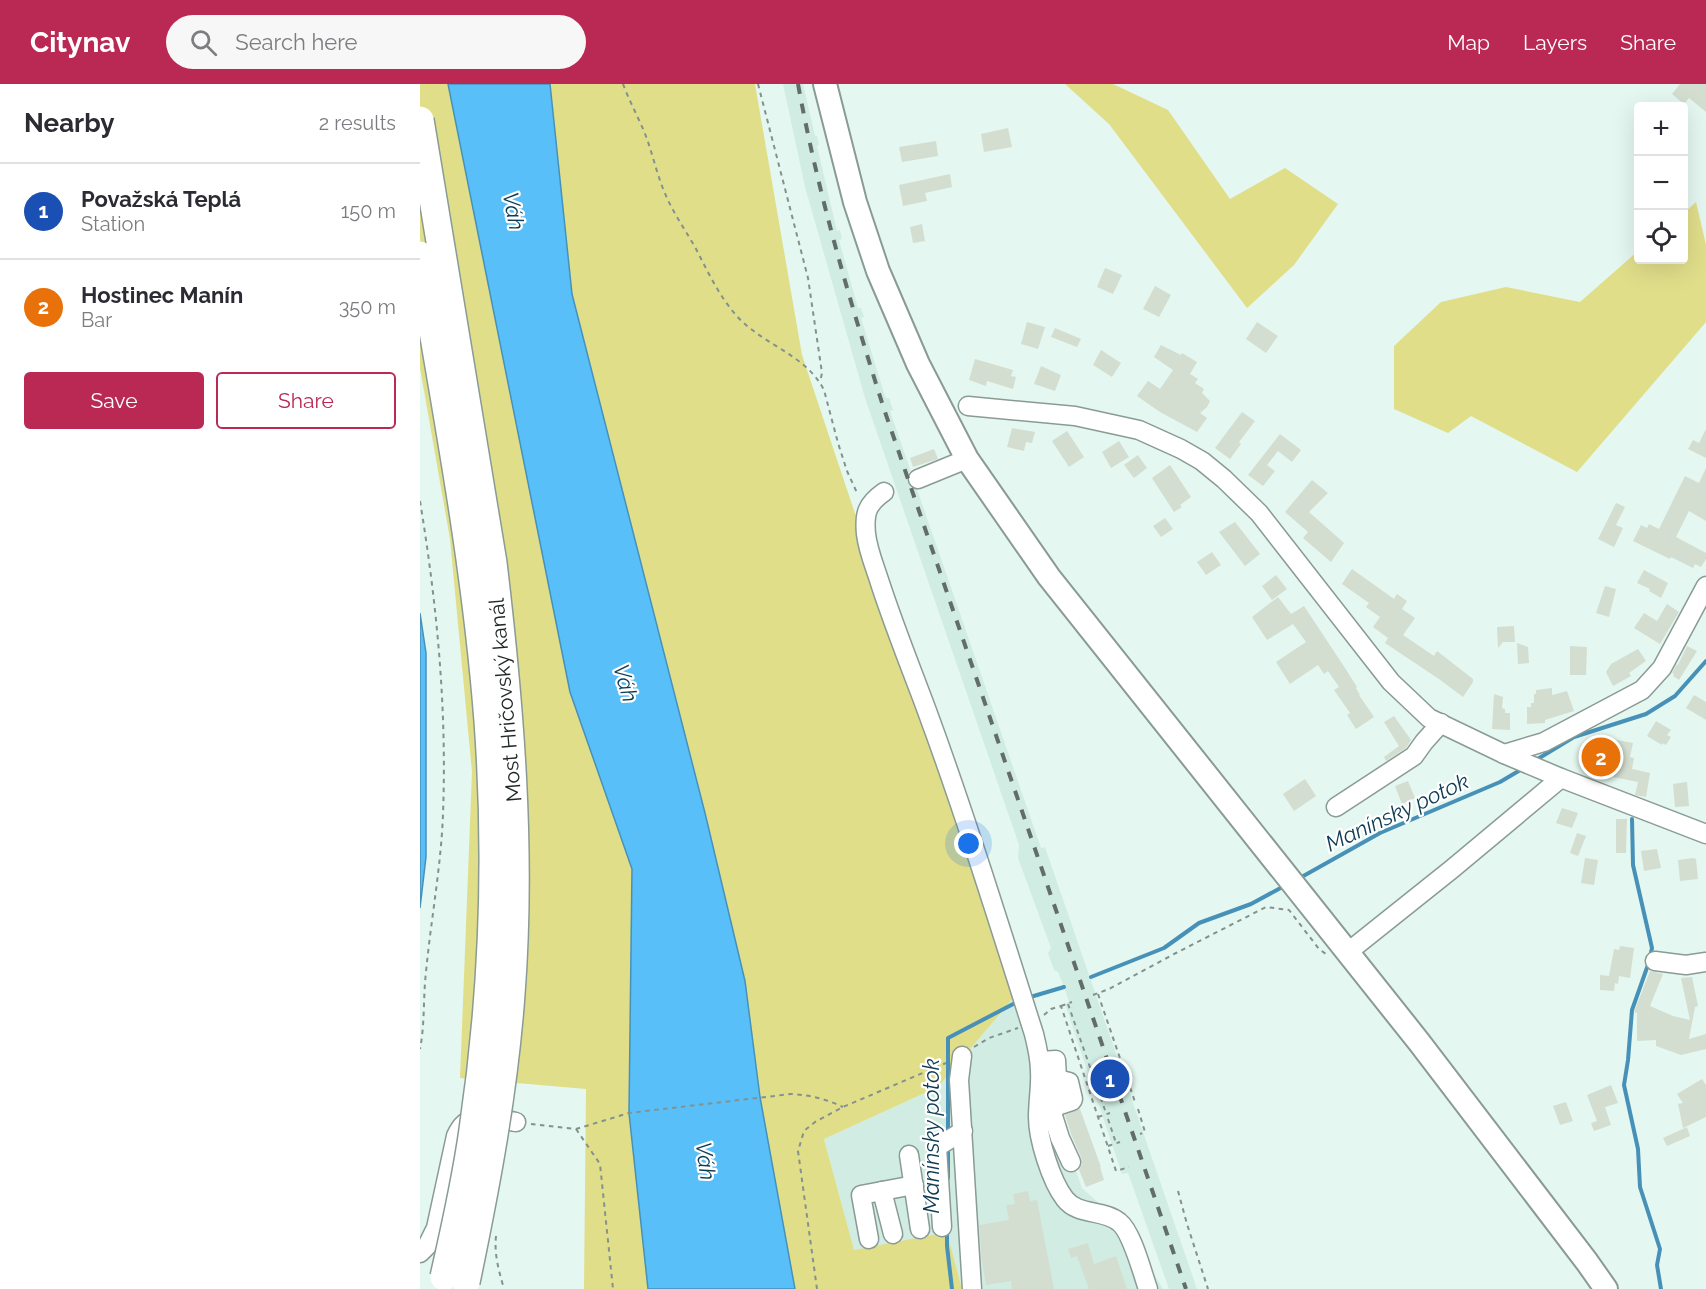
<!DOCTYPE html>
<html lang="en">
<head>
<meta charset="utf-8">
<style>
  body { margin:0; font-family:Raleway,sans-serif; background:#f7f7f7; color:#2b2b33 }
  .controls { position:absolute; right:18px; top:18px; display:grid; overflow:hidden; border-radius:6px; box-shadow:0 6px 24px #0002 }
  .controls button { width:54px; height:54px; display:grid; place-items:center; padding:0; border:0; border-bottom:2px solid #e1e1e2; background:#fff; color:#2b2b33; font:30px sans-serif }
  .you { position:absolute; left:549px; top:760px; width:21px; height:21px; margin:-15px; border:4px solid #fff; border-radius:50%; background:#1a73e8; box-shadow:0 0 0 9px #1a73e833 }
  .badge { display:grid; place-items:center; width:39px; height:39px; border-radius:50%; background:#b92954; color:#fff; font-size:20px; font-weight:700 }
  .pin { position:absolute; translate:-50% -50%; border:3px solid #fff; box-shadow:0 2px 6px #0006 }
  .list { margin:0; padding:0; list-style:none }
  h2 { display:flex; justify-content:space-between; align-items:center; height:78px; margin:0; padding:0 24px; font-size:26px }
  h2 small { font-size:20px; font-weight:400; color:#7c7c81 }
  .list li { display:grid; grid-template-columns:39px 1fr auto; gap:18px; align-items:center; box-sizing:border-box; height:96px; padding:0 24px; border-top:2px solid #e1e1e2 }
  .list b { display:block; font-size:22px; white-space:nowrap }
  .list p { margin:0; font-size:20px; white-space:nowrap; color:#7c7c81 }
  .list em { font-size:20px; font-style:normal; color:#7c7c81 }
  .actions { display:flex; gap:12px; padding:18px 24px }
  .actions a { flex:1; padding:14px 0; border:2px solid #b92954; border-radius:6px; text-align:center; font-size:21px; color:#b92954 }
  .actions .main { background:#b92954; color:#fff }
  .icon { flex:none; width:33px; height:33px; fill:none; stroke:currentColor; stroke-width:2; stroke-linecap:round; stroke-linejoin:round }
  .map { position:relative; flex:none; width:1286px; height:1205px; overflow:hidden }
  header { display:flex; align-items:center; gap:36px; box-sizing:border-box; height:84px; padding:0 30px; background:#b92954; color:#fff }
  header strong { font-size:28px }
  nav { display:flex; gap:33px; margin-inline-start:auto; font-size:21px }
  .search { width:420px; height:54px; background:#f7f7f7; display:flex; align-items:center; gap:15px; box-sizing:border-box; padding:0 21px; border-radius:33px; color:#7c7c81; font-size:22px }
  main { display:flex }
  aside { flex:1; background:#fff }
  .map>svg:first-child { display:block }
</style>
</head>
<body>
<header>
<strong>Citynav</strong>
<div class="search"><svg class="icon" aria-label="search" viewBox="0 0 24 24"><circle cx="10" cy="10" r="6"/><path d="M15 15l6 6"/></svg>Search here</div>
<nav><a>Map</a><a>Layers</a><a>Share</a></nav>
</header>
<main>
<aside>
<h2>Nearby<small>2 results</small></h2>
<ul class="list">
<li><span class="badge" style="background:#1a4fb4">1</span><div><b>Považská Teplá</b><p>Station</p></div><em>150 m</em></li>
<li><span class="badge" style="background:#e8710a">2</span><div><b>Hostinec Manín</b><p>Bar</p></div><em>350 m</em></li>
</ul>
<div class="actions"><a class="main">Save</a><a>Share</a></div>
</aside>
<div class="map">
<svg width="1286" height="1205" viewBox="0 0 1286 1205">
  <rect width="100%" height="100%" fill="#e4f7f0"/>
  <g fill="#d1ede3">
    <polygon points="363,0 383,0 395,52 397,52 399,61 397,62 417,147 420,146 422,155 419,156 438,224 441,224 444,233 441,234 464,309 466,314 469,314 473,326 470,327 621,764 625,763 777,1205 749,1205 708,1089 702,1090 645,920 649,918 644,903 638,888 634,886 628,869 631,864 598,774 599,761 445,314 385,103"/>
    <polygon points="596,911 662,1104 708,1145 743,1205 542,1205 527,1148 434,1167 404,1055 518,1003"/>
  </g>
  <g fill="#e1de8a">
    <polygon points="0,0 28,0 150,608 212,785 209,1029 228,1205 164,1205 166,1005 40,994 52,688 30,455 0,284"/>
    <polygon points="130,0 335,0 382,271 596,911 518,1003 404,1055 434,1166 527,1148 542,1205 375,1205 340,1013 325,897 285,729 152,209"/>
    <polygon points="645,0 693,0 748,26 810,115 865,84 918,120 874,181 827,224 689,40"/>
    <polygon points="1276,118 1286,161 1286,238 1157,388 1051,332 1028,349 974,325 974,262 1021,218 1086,203 1160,218 1218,167 1218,176 1264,176 1264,129"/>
  </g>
  <g fill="#58bff9" stroke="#4791b9" stroke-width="1.5">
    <polygon points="28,0 130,0 152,210 285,729 325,897 340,1013 375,1205 228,1205 209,1029 212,785 150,608"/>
    <polygon points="0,529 6,569 6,773 0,824"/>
  </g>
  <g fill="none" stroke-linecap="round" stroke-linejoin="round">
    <g stroke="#4791b9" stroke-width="4">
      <polyline points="1116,676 1154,653 1226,630 1255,612 1286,577"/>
      <polyline points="1212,735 1213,781 1232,864 1229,878 1212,926 1208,976 1204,1001 1218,1065 1220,1103 1240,1165 1237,1181 1241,1205"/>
      <polyline points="878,795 960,749 1080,698 1102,685"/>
      <polyline points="671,893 744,864 779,839 831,820 866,801"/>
      <polyline points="607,914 644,903"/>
      <polyline points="528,1049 528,954 597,918"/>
      <polyline points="528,1094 528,1062"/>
      <polyline points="527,1146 527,1162 532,1205"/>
    </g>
  </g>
  <g fill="#d3ded0">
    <polygon points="1260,0 1286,0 1286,28 1269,14 1264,20 1252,10"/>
    <polygon points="588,44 592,63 564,68 561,50"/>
    <polygon points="516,57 518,72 482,78 479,63"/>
    <polygon points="530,90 532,103 505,109 507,117 483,122 479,101"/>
    <polygon points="502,140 505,157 493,159 490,143"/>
    <polygon points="685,184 702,191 693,210 677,203"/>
    <polygon points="735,202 751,211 739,233 723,225"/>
    <polygon points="607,238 625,243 618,265 601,260"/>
    <polygon points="837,238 858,252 846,269 826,255"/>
    <polygon points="635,244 661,255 657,263 631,253"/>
    <polygon points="741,261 761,271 762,269 777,278 770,290 778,295 775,299 784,305 782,309 790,317 787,323 780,329 787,334 777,348 740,328 717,312 728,297 740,305 753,286 734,273"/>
    <polygon points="681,266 701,279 692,293 673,281"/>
    <polygon points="555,275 593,286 591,292 596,293 593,305 567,297 566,302 549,296"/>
    <polygon points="621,282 641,291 635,307 614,300"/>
    <polygon points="822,328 835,337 819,358 821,360 810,375 795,364"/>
    <polygon points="592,344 615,348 612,359 606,358 604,367 587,363"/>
    <polygon points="1286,345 1286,374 1268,365 1273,356 1279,359"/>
    <polygon points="647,347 664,373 649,383 632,357"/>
    <polygon points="860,350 881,366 872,378 858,367 847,381 855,387 843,402 828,391"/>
    <polygon points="699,357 709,373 691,384 682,368"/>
    <polygon points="514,365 518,375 493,383 490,374"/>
    <polygon points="718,371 727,384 714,394 704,381"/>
    <polygon points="750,381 771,413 760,421 762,423 754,428 732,394"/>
    <polygon points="1286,384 1286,437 1269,427 1256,453 1286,469 1286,475 1281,483 1275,480 1273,484 1251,473 1250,475 1213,457 1221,441 1227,444 1229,440 1239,445 1265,392 1279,399"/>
    <polygon points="892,396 908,409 889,428 924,459 911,478 883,454 888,448 865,428"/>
    <polygon points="1196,419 1205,423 1196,441 1203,444 1194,463 1178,455"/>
    <polygon points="745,434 753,445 741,453 733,442"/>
    <polygon points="815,438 840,470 825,482 799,448"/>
    <polygon points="792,468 801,481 786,491 777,478"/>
    <polygon points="932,485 974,515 977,510 987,517 982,525 995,534 983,551 1014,572 1017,567 1053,595 1053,598 1043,613 1019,595 965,559 968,554 953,543 960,533 946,523 949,519 922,500"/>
    <polygon points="1224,486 1248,499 1241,514 1229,507 1230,505 1217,499"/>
    <polygon points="856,491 867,505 852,516 842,502"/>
    <polygon points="1185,502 1196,505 1189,533 1176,529"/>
    <polygon points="858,513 871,530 884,522 925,584 937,603 936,604 940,611 939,611 954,633 936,645 927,631 930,629 914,606 919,603 908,587 904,590 898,581 870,600 856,578 886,558 873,540 847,556 832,533"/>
    <polygon points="1247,520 1259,528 1240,560 1214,544 1224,529 1237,537"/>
    <polygon points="1094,542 1095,558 1083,558 1078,564 1077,543"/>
    <polygon points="1097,559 1108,563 1109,579 1098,580"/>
    <polygon points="1150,562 1167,563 1166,591 1150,591"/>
    <polygon points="1267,562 1277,567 1259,596 1253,592 1254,590 1252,589 1257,580 1258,581"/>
    <polygon points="1218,565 1226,577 1209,589 1211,592 1193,602 1186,588 1191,580"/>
    <polygon points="1132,604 1132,611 1147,607 1154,627 1125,636 1125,639 1107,640 1107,623 1111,623 1111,619 1114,619 1114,610 1116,610 1116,606"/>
    <polygon points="1074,610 1083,613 1082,624 1085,625 1085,629 1090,629 1090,646 1072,645"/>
    <polygon points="1274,611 1286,618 1286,636 1266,624"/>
    <polygon points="974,632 991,656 986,664 966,677 964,673 979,662 964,638"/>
    <polygon points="1236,637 1251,646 1247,651 1251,653 1246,661 1242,659 1242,661 1227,652"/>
    <polygon points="1181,653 1213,659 1210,673 1214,674 1212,685 1230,689 1226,713 1215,711 1218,698 1193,693 1194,692 1184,690 1188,667 1179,666"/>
    <polygon points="885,695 896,712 874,727 863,710"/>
    <polygon points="988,697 995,714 982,720 975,702"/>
    <polygon points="1267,698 1269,722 1255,723 1253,700"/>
    <polygon points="1142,724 1158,729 1152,744 1136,739"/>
    <polygon points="1196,735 1207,735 1206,769 1196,769"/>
    <polygon points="1157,749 1166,752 1158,772 1150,769"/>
    <polygon points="1237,765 1241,784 1224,787 1221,767"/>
    <polygon points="1165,774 1178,776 1174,801 1161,799"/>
    <polygon points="1273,774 1276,775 1278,795 1260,797 1258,776"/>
    <polygon points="1200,862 1214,864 1210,894 1199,892 1198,900 1195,899 1194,907 1180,906 1180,891 1189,892 1194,865 1199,866"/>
    <polygon points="1230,887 1243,890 1230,922 1253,932 1270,936 1261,894 1272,893 1278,922 1275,923 1269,955 1286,950 1286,965 1261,971 1236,962 1236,956 1217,957 1217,929 1214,928"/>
    <polygon points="1282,995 1286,1001 1286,1033 1263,1044 1258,1020 1263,1019 1257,1010"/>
    <polygon points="1191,1001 1198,1019 1185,1023 1191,1041 1174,1047 1171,1039 1177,1037 1167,1011"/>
    <polygon points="1146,1018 1153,1037 1140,1041 1133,1022"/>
    <polygon points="660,1025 681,1083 680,1083 684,1096 666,1103 659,1086 662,1080 661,1073 651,1050 645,1031"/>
    <polygon points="1267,1043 1270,1052 1247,1062 1243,1054"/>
    <polygon points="608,1107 610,1117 617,1116 634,1205 592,1205 591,1197 566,1201 562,1178 559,1141 589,1136 586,1121 595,1120 593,1110"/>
    <polygon points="668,1159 674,1180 696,1172 707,1205 669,1205 657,1172 651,1174 648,1165"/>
  </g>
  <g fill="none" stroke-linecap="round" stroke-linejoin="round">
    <defs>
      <g id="minor">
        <polyline points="548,322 655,332 719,346 761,365 782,377 804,395 839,429 971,598 1009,634 1084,670 1141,694 1286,750"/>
        <polyline points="498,395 547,375"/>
        <path d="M464 408C447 420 444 429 446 450 448 467 455 483 460 499 474 542 491 584 507 627 546 733 580 843 614 950 617 962 620 974 620 987 621 1002 618 1017 618 1033 618 1055 631 1097 645 1115 658 1132 683 1125 699 1138 712 1148 722 1188 728 1205"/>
        <polyline points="1084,670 1124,658 1222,606 1242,584 1286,502"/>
        <polyline points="916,723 994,672 1004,658 1021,639"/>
        <polyline points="928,868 1032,785 1141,694"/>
        <polyline points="1235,877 1266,881 1286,878"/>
        <polyline points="542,972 539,996 552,1205"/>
        <polyline points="620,977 636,976 637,995 633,1032 640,1054 651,1078"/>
        <polyline points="634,1023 652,1017 653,1015 649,998 637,995"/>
        <polyline points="489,1071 500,1145"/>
        <polyline points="462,1107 473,1150"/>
        <polyline points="522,1143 517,1063 543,1047"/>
        <polyline points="449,1155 441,1111 494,1101"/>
        <path d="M0 1169 7 1162 16 1144 36 1052C48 1024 71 1034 96 1038"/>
      </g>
      <polyline id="major" points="405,0 435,118 458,187 498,280 547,375 629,493 999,958 1167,1178 1186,1205"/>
    </defs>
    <use href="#minor" stroke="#899b94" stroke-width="21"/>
    <use href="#major" stroke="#899b94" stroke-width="26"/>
    <g stroke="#84918d" stroke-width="2" stroke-dasharray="4.5 4.5" stroke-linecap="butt">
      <path d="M203 0C210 19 220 36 227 55 233 72 237 90 244 107 252 127 264 144 275 163 287 186 298 210 315 230 340 260 386 270 404 306L418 359 427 387 438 411"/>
      <polyline points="338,0 388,194 402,289 400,298"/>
      <path d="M0 417C17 521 27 625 23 730 21 783 11 835 6 888 3 914 5 940 0 965"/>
      <polyline points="678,910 715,1018"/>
      <polyline points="673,911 689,905 756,869 846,823 869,826 899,865 906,870"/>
      <polyline points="648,920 686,1029"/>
      <polyline points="641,922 652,918"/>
      <polyline points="624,931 631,925 641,922 696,1087 709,1083"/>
      <polyline points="554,963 569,954 598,944"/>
      <polyline points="718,1025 725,1048 720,1050"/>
      <polyline points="678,1033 690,1029"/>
      <polyline points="688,1035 696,1059"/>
      <path d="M111 1040 156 1045 209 1029 371 1010C390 1011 406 1015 423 1023"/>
      <polyline points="156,1045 180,1080 193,1205"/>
      <polyline points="688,1062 700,1058"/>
      <polyline points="758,1107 767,1140 788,1205"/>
      <path d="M76 1152C74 1171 79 1187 84 1205"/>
      <polyline points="397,1205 378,1067 384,1047 395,1038 423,1023 526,979"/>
    </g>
    <use href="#minor" stroke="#fff" stroke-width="18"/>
    <use href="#major" stroke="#fff" stroke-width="22"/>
    <path stroke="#626d6a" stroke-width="4" stroke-dasharray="10 10" stroke-linecap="butt" d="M378 0C398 110 430 218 464 325L766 1205"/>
    <defs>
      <g id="highway-bridge">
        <path d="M0 36 73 479C90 622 102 766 91 910 84 1007 66 1102 46 1198"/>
        <path d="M0 171C26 326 56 480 68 637 78 773 73 911 53 1046 46 1096 35 1145 24 1193"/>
      </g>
    </defs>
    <use href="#highway-bridge" stroke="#899b94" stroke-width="30" stroke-linecap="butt"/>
    <use href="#highway-bridge" stroke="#fff" stroke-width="27"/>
  </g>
  <g text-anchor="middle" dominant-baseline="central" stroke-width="4.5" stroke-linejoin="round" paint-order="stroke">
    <g font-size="21" fill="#1f2624" stroke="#fff">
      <text transform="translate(85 616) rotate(-95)">Most Hričovský kanál</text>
    </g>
    <g font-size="22" font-style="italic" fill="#0e3b53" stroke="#fff">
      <text transform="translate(94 127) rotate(79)">Váh</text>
      <text transform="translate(206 599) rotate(74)">Váh</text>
      <text transform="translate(977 728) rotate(-25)">Manínsky potok</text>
      <text transform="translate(511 1052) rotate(-90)">Manínsky potok</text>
      <text transform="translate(286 1077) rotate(82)">Váh</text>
    </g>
  </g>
</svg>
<div class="controls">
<button>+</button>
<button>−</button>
<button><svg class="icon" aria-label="locate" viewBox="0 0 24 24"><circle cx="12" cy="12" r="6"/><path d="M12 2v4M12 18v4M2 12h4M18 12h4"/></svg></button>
</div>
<div class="you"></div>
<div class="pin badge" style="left:690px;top:995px;background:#1a4fb4">1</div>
<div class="pin badge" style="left:1181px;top:673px;background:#e8710a">2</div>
</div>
</main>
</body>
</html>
